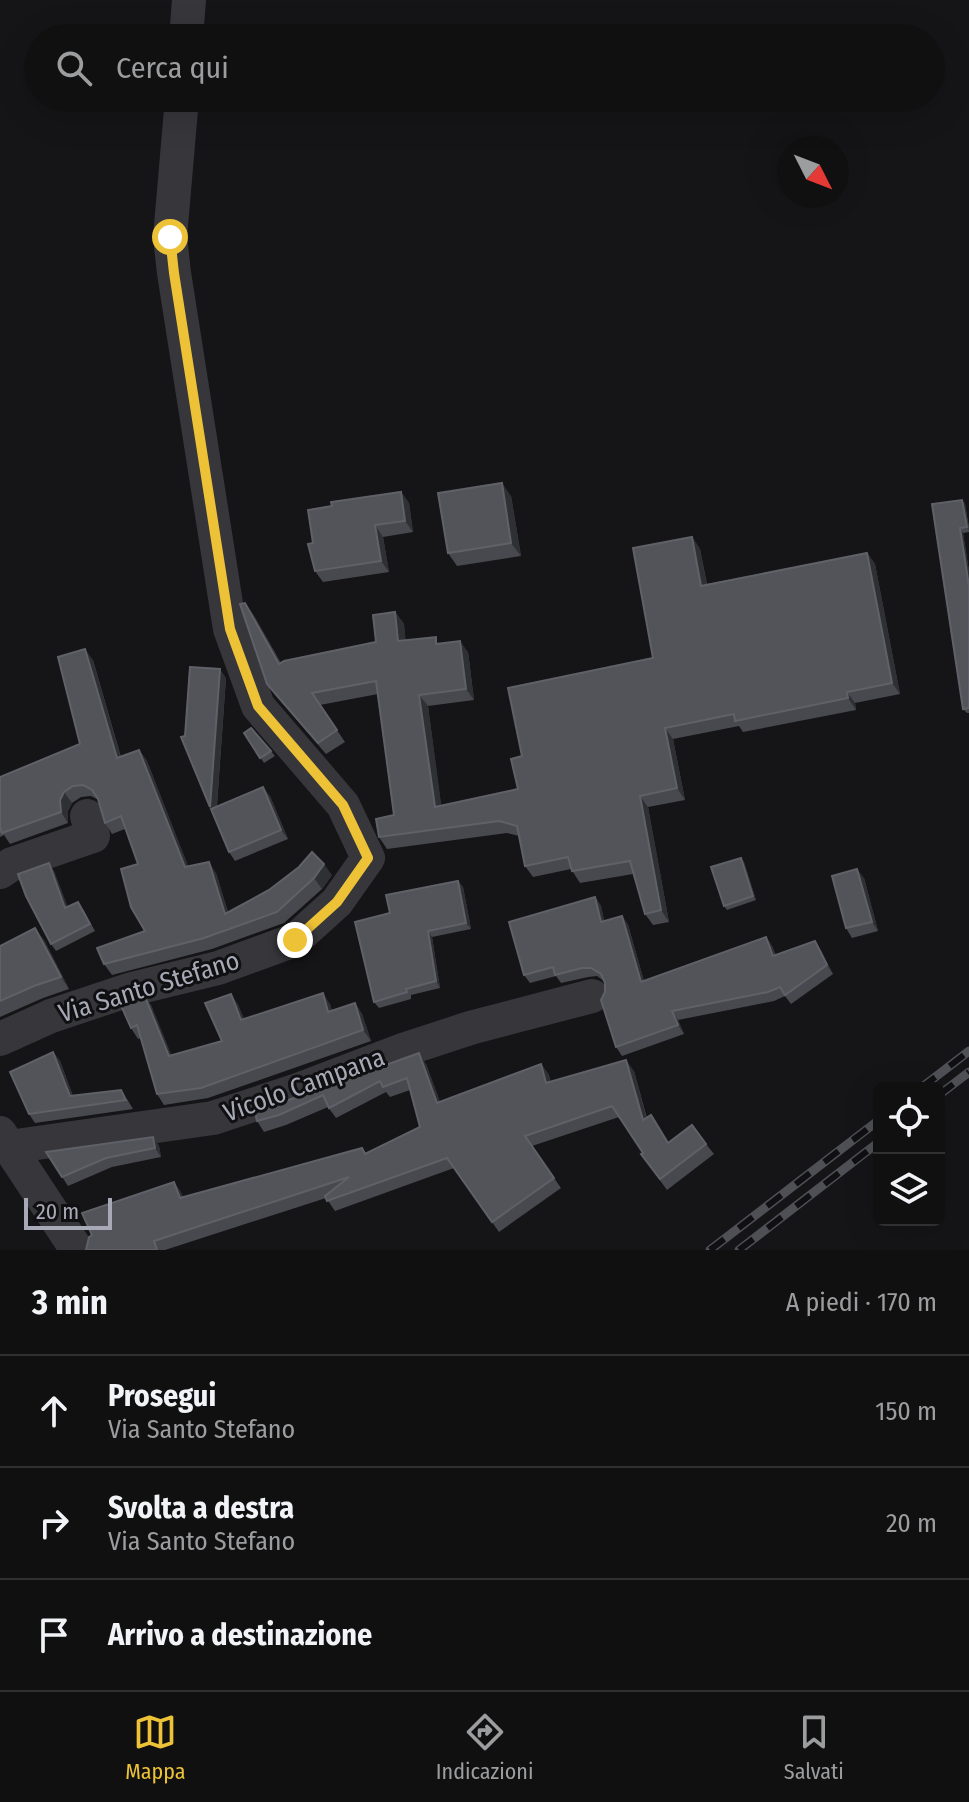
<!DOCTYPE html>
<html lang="it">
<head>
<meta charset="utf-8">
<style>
  body { margin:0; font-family:"Fira Sans Condensed",sans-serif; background:#1e1e1f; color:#f1f3f6 }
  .controls { position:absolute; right:24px; bottom:24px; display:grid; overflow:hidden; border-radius:12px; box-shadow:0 8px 32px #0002 }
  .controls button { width:72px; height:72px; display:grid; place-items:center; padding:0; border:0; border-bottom:2px solid #303031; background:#101011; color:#f1f3f6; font:40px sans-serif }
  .compass { position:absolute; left:777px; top:136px; width:72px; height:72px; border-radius:50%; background:#101011; box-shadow:0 8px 32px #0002; rotate:132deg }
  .scale { position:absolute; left:24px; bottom:20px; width:88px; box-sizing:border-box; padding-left:8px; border:4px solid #a7aab6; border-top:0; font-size:22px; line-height:28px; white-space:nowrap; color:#a7aab6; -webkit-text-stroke:6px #101012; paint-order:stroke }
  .stop { position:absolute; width:24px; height:24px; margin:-18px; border:6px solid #edc236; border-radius:50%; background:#fff }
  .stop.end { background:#edc236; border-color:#fff; box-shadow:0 2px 8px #0008 }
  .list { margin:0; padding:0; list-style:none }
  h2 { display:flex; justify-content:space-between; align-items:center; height:104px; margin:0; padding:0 32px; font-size:34px }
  h2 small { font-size:26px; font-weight:400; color:#9c9d9f }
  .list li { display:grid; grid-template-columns:52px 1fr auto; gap:24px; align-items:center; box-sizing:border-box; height:112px; padding:0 32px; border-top:2px solid #303031 }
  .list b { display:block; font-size:30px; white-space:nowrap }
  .list p { margin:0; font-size:26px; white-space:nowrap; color:#9c9d9f }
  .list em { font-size:26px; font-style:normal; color:#9c9d9f }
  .icon { flex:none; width:44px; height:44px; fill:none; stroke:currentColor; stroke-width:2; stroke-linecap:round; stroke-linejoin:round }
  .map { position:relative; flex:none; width:969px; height:1250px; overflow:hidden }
  .search { position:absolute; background:#101011; box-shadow:0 8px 32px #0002; left:24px; right:24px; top:24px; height:88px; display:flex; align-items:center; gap:20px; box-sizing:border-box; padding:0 28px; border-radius:44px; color:#9c9d9f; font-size:30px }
  .sheet { height:440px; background:#101011 }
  nav { display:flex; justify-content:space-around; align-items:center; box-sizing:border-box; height:112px; border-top:2px solid #303031; background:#101011; font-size:22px; color:#9c9d9f }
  nav a { display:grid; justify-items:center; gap:4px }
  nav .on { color:#edc236 }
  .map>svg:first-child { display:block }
</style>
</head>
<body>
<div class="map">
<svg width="969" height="1250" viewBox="0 0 969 1250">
  <rect width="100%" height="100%" fill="#151517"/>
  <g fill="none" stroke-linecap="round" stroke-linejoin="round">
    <g stroke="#36363b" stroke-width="34">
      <polyline points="186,38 189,0"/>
      <polyline points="0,872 12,864 93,836 87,816"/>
      <polyline points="0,1039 51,1016 132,989 218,968 295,940 337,902 368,858 343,805 258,706 230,629 174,273 170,237 182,98"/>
      <polyline points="0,1133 77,1250"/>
      <polyline points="9,1147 213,1118 298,1090 403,1050 470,1028 592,996"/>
    </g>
    <defs>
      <g id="rail">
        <polyline points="921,1088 969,1051"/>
        <polyline points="939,1095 969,1072"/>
        <polyline points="710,1250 879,1120"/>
        <polyline points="739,1250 879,1142"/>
      </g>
    </defs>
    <use href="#rail" stroke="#4f5056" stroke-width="9"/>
    <use href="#rail" stroke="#101012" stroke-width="6" stroke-dasharray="18" stroke-linecap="butt"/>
  </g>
  <g fill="#48494f">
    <polygon points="401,492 409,503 413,532 383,537 389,572 323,582 315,571 313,543 332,506"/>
    <polygon points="511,496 521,556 457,566 448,553"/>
    <polygon points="962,500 965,504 969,527 969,532 963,533 969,571 969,713 967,713 963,709 932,504"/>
    <polygon points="692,537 700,549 707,584 867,553 875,564 900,694 855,703 856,710 743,732 739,726 673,739 685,800 648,807 669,922 653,925 645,914 633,874 580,883 571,869 533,877 525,866 519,836 507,833 387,849 379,837 394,815 378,694 320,705 345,742 326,754 276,696 267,684 253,614 281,663 376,642 395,612 404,624 405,640 440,643 468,652 474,700 428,706 441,806 518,789 522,756 653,658"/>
    <polygon points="93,660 121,757 139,750 147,761 188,867 216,873 228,912 269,890 299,867 332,875 322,889 284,923 212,949 112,975 104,964 145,931 138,864 125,829 112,834 105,823 99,800 91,796 81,797 72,803 68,811 68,823 10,844 4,835 0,837 0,777 80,744"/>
    <polygon points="226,678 217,806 270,796 288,839 235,861 229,852 210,807 185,736"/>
    <polygon points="244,733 271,751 275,756 264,763"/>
    <polygon points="741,858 744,862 756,900 727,910 724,906"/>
    <polygon points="54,871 67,907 83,909 95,931 56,951 51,944"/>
    <polygon points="864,878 878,931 852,938 846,928"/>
    <polygon points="458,881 463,887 471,929 432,937 440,988 411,995 411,999 379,1008 374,1002 390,913"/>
    <polygon points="595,897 601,906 604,921 622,916 628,925 644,981 766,937 772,946 776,955 815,941 833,974 791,1004 785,996 774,1001 678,1020 684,1034 622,1056 616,1047 604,981 597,976 588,977 561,983 556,976 530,983 524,975"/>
    <polygon points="44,940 69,989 43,998 0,1017 0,946"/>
    <polygon points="231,994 238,1005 244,1019 330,1004 332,1011 355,1003 362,1014 371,1041 208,1098 164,1105 157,1094 141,1038 138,1039 131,1028 151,1005 171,1055 222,1041"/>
    <polygon points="53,1052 60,1061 73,1096 127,1099 133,1109 35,1123 29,1114"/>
    <polygon points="426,1064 440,1102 541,1064 549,1075 550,1082 634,1071 647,1118 669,1143 706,1144 714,1154 667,1190 641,1154 643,1153 619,1117 532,1146 561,1188 499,1232 454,1168 335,1211 326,1198 165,1250 86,1250 174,1182 183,1197 362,1148 366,1153 420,1127 410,1090 390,1097 386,1092 336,1118 328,1107 286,1125 264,1132 257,1121 255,1112"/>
    <polygon points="153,1137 159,1146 161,1157 112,1167 68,1186 46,1152"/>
  </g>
  <g fill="#2f3034">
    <polygon points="502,483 511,496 521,556 511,543"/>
    <polygon points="401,492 409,503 413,532 405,521"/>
    <polygon points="962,500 965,504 969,531 967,527"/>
    <polygon points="375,525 383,537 389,572 381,561"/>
    <polygon points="960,528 963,533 969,571 969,586"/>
    <polygon points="692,537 700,549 709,597 701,586"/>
    <polygon points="867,553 875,564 900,694 892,683"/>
    <polygon points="245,603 253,614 287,675 279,664"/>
    <polygon points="395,612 404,624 407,653 398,641"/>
    <polygon points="460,641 468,652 474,700 466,689"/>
    <polygon points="85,649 93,660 124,769 117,758"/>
    <polygon points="220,669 226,678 216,816 210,807"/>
    <polygon points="847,692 855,703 856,710 848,698"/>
    <polygon points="419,695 428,706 443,818 435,807"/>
    <polygon points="665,728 673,739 685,800 677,788"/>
    <polygon points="139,750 147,761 193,878 185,867"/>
    <polygon points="263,787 270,796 288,839 281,830"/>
    <polygon points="64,792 72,803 68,811 68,823 61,812 60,800"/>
    <polygon points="640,796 648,807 669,922 661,910"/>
    <polygon points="741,858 744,862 756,900 753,896"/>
    <polygon points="209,862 216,873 232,925 225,914"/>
    <polygon points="49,863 54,871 71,915 65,908"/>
    <polygon points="324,864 332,875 322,889 314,878"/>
    <polygon points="857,869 864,878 878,931 872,922"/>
    <polygon points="458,881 463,887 471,929 466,923"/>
    <polygon points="595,897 601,906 607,931 601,922"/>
    <polygon points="622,916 628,925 647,991 641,982"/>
    <polygon points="35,928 44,940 69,989 61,977"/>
    <polygon points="428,931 432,937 440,988 436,981"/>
    <polygon points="766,937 772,946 779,965 773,956"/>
    <polygon points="815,941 821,950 833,974 827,965"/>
    <polygon points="323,993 330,1004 336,1023 328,1012"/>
    <polygon points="144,994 151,1005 176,1066 169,1056"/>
    <polygon points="231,994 238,1005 249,1030 241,1020"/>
    <polygon points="355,1003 362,1014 371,1041 363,1030"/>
    <polygon points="672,1011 678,1020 684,1034 678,1025"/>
    <polygon points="53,1052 60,1061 76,1105 70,1096"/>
    <polygon points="419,1053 426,1064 444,1113 437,1103"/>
    <polygon points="626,1060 634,1071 650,1131 643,1120"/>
    <polygon points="541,1064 549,1075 554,1093 546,1083"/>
    <polygon points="153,1137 159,1146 161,1157 155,1148"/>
    <polygon points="174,1182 181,1192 187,1209 180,1198"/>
  </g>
  <g fill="#52545a" stroke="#606168" stroke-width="2">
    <polygon points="502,483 511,543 448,553 438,493"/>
    <polygon points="401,492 405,521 375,525 381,561 315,571 308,544 313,543 308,510 332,506 331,502"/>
    <polygon points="962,500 967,527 960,528 969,586 969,708 963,709 932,504"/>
    <polygon points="692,537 701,586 867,553 892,683 847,692 848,698 735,721 734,714 665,728 677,788 640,796 661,910 645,914 630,861 572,871 568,857 525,866 517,826 499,821 379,837 376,819 394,815 376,681 312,693 337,730 318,743 267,684 240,604 245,603 279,664 284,661 376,642 373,615 395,612 398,641 436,637 436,644 460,641 466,689 419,695 435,807 518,789 511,759 522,756 508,688 653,658 633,548"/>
    <polygon points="85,649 117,758 139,750 185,867 209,862 225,914 269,890 299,867 312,852 324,864 314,878 277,912 204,938 104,964 97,948 145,931 131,907 121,869 138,864 121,816 105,823 98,799 92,790 83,785 73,786 64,792 60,800 61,812 2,833 0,827 0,777 80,744 58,657"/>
    <polygon points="190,667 220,669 210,807 181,737 185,736"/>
    <polygon points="251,728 271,751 260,758 244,733"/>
    <polygon points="263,787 281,830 229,852 211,809"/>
    <polygon points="741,858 753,896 724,906 711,867"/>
    <polygon points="49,863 65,908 78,902 90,924 51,944 26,896 18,874"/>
    <polygon points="857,869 872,922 846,928 832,876"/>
    <polygon points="458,881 466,923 428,931 436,981 406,989 407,992 374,1002 355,922 390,913 386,895"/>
    <polygon points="595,897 601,922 622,916 641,982 766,937 773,956 815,941 827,965 785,995 780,987 768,992 672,1011 678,1025 616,1047 601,1000 605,992 605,983 601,974 591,968 582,968 555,975 553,967 524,975 509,922"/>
    <polygon points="35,928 61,977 34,986 0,1001 0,946"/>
    <polygon points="323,993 328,1012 355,1003 363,1030 201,1088 157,1094 137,1025 131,1028 119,1001 144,994 169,1056 222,1041 205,1003 231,994 241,1020"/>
    <polygon points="53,1052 70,1096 121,1090 126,1100 29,1114 10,1072"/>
    <polygon points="419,1053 437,1103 541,1064 546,1083 626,1060 643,1120 651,1115 668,1143 692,1125 706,1144 660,1179 641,1154 643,1153 612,1106 525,1136 554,1178 492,1222 447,1158 327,1201 325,1196 349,1177 154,1241 157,1250 86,1250 89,1237 92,1235 82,1213 174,1182 180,1198 362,1148 365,1154 420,1127 407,1078 383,1087 380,1081 329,1108 323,1095 279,1115 257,1121 255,1112"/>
    <polygon points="153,1137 155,1148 106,1158 62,1177 46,1152"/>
  </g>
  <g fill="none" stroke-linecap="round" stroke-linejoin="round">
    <polyline stroke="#edc236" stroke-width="10" points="170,237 174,273 230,629 258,706 343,805 368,858 337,902 295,940"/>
  </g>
  <g text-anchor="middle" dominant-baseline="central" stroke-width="6" stroke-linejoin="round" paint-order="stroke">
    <g font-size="26" fill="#a7aab6" stroke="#101012">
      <text transform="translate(149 987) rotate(-17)">Via Santo Stefano</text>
      <text transform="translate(304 1085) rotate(-20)">Vicolo Campana</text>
    </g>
  </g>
</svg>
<div class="controls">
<button><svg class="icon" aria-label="locate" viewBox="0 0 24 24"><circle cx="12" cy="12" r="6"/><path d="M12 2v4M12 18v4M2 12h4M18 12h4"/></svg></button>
<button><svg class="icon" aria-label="layers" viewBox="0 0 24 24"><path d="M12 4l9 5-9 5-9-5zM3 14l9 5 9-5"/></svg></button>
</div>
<svg class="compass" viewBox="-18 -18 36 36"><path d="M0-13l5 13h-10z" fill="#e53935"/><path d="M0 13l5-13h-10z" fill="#9c9d9f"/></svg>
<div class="scale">20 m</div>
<div class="stop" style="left:170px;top:237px"></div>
<div class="stop end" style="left:295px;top:940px"></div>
<div class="search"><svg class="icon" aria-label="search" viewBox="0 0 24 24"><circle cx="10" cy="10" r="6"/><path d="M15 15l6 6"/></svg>Cerca qui</div>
</div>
<section class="sheet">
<h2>3 min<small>A piedi · 170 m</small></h2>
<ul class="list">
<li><svg class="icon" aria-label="ahead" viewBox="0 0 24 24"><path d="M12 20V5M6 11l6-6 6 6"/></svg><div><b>Prosegui</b><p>Via Santo Stefano</p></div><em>150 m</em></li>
<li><svg class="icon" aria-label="right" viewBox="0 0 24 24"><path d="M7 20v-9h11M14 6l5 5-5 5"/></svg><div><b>Svolta a destra</b><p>Via Santo Stefano</p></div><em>20 m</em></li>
<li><svg class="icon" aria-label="arrive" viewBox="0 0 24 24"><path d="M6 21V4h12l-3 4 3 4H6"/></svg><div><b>Arrivo a destinazione</b></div></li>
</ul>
</section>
<nav>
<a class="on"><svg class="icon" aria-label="map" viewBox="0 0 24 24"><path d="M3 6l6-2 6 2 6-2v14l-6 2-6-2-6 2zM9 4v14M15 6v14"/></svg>Mappa</a>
<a><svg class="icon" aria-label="directions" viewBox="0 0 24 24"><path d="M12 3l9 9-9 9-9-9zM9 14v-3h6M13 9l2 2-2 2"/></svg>Indicazioni</a>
<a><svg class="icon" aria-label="saved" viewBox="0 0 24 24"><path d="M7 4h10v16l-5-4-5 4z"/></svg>Salvati</a>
</nav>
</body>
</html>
